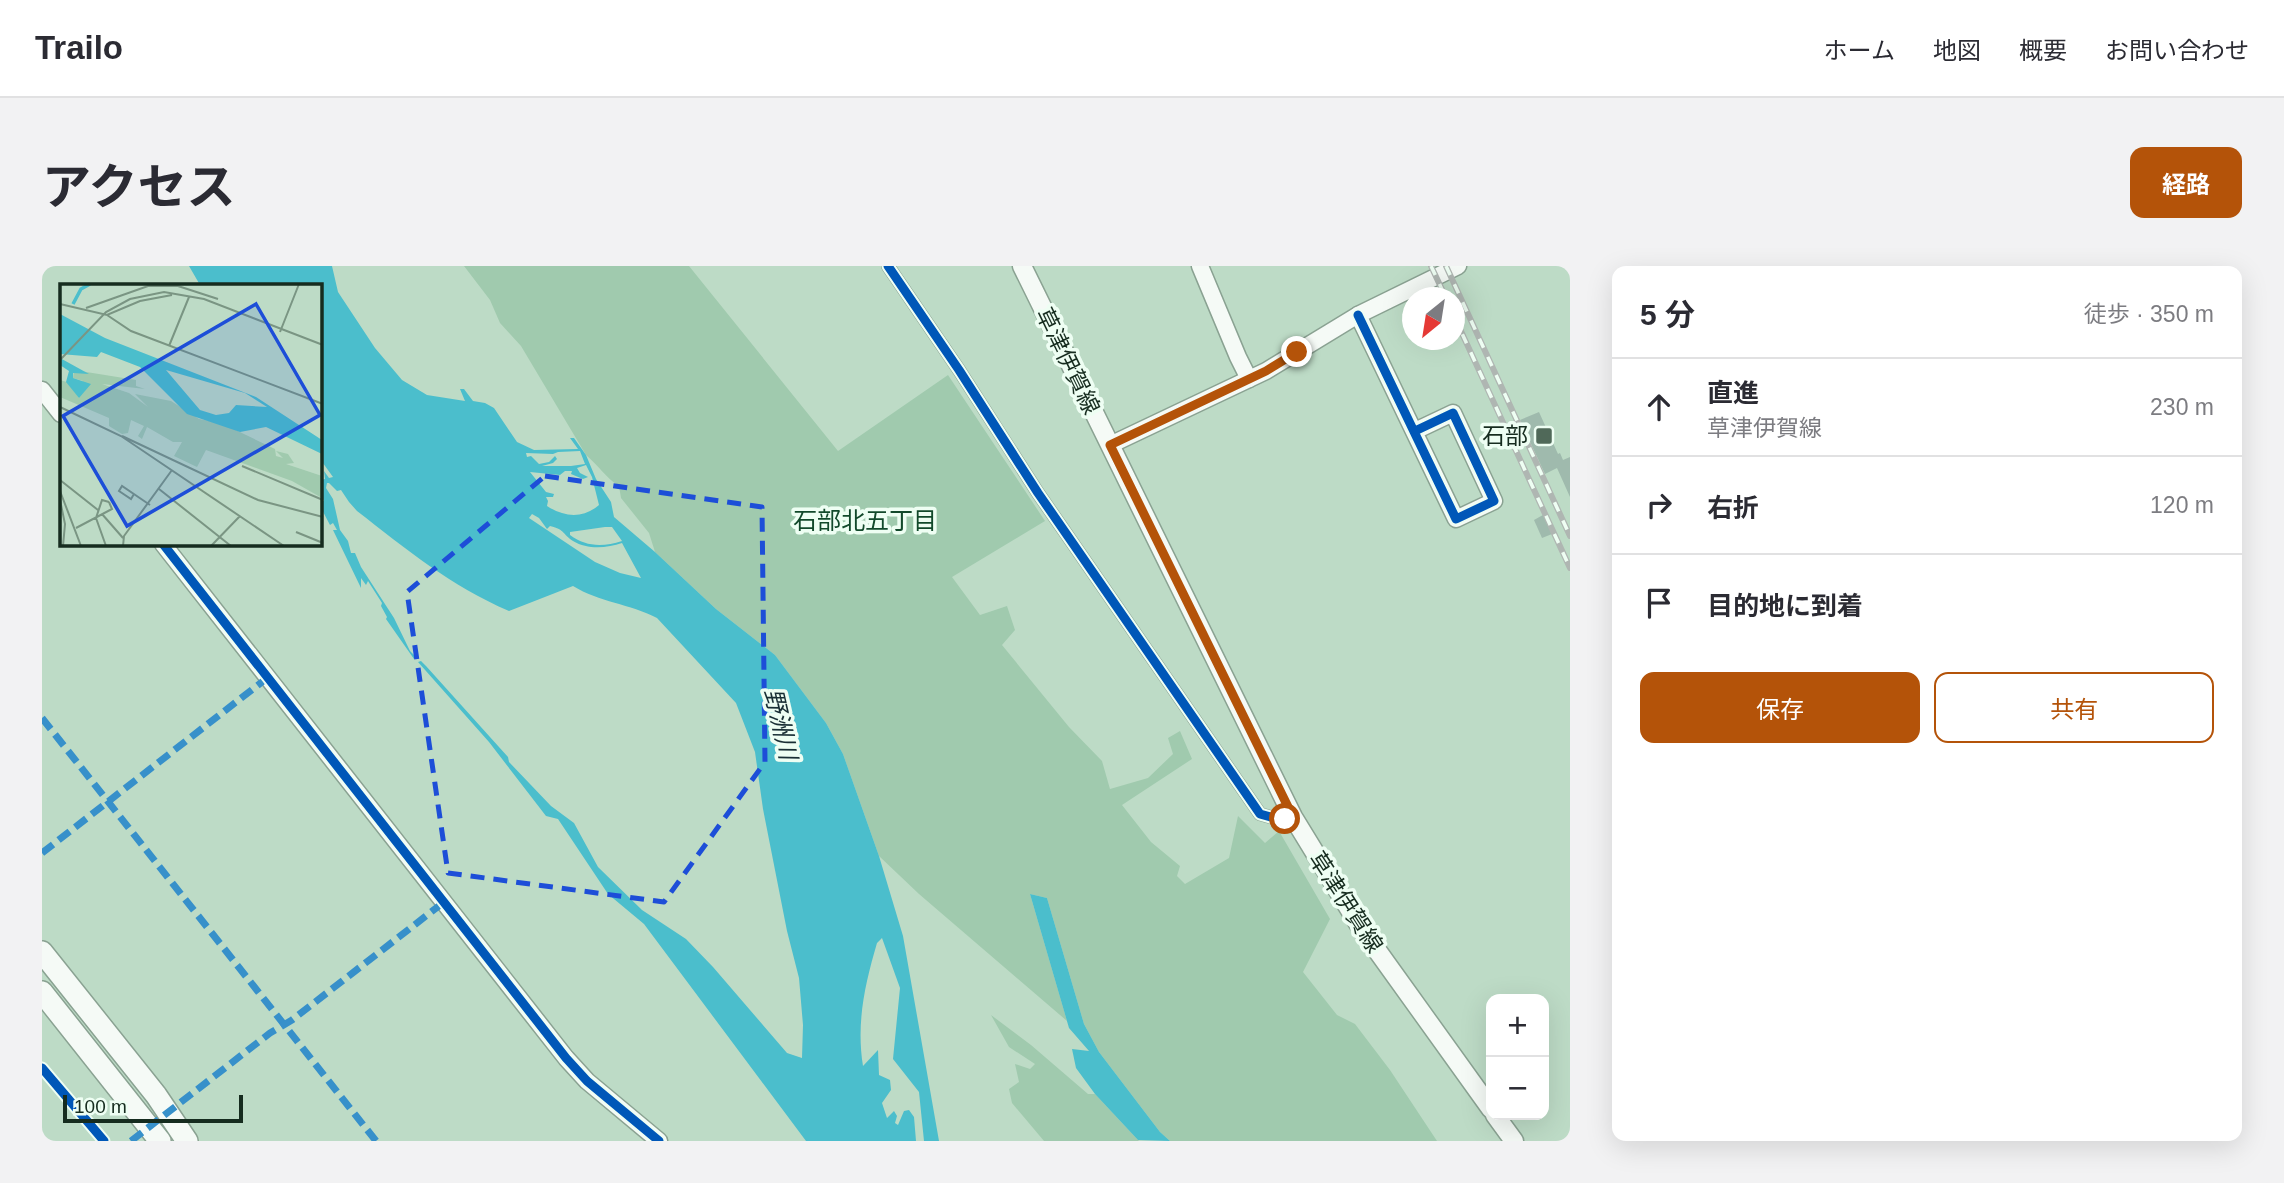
<!DOCTYPE html>
<html lang="ja">
<head>
<meta charset="utf-8">
<style>
  body { margin:0; font-family:Arial,"Noto Sans JP",sans-serif; background:#f2f2f3; color:#2b2b33 }
  .controls { position:absolute; right:21px; bottom:21px; display:grid; overflow:hidden; border-radius:14px; box-shadow:0 7px 28px #0002 }
  .controls button { width:63px; height:63px; display:grid; place-items:center; padding:0; border:0; border-bottom:2px solid #e1e1e2; background:#fff; color:#2b2b33; font:35px sans-serif }
  .compass { position:absolute; left:1360px; top:21px; width:63px; height:63px; border-radius:50%; background:#fff; box-shadow:0 7px 28px #0002; rotate:210deg }
  .scale { position:absolute; left:21px; bottom:18px; width:180px; box-sizing:border-box; padding-left:7px; border:4px solid #162c1f; border-top:0; font-size:19px; line-height:24px; white-space:nowrap; color:#162c1f; -webkit-text-stroke:5px #eefef3; paint-order:stroke }
  .stop { position:absolute; width:21px; height:21px; margin:-16px; border:5px solid #b45309; border-radius:50%; background:#fff }
  .stop.end { background:#b45309; border-color:#fff; box-shadow:0 2px 7px #0008 }
  .list { margin:0; padding:0; list-style:none }
  h2 { display:flex; justify-content:space-between; align-items:center; height:91px; margin:0; padding:0 28px; font-size:30px }
  h2 small { font-size:23px; font-weight:400; color:#7c7c81 }
  .list li { display:grid; grid-template-columns:46px 1fr auto; gap:21px; align-items:center; box-sizing:border-box; height:98px; padding:0 28px; border-top:2px solid #e1e1e2 }
  .list b { display:block; font-size:26px; white-space:nowrap }
  .list p { margin:0; font-size:23px; white-space:nowrap; color:#7c7c81 }
  .list em { font-size:23px; font-style:normal; color:#7c7c81 }
  .actions { display:flex; gap:14px; padding:21px 28px }
  .actions a { flex:1; padding:16px 0; border:2px solid #b45309; border-radius:14px; text-align:center; font-size:24px; color:#b45309 }
  .actions .main { background:#b45309; color:#fff }
  .icon { flex:none; width:38px; height:38px; fill:none; stroke:currentColor; stroke-width:2; stroke-linecap:round; stroke-linejoin:round }
  .map { position:relative; flex:none; width:1528px; height:875px; overflow:hidden; border-radius:14px }
  header { display:flex; align-items:center; gap:42px; box-sizing:border-box; height:98px; padding:0 35px; background:#fff; border-bottom:2px solid #e1e1e2 }
  header strong { font-size:33px }
  nav { display:flex; gap:38px; margin-inline-start:auto; font-size:24px }
  .intro { display:flex; align-items:center; justify-content:space-between; box-sizing:border-box; height:168px; padding:0 42px }
  h1 { margin:0; font-size:49px }
  .button { padding:18px 32px; border-radius:14px; background:#b45309; color:#fff; font-size:24px; font-weight:700 }
  main { display:flex; gap:42px; padding:0 42px }
  aside { flex:1; background:#fff; border-radius:14px; box-shadow:0 7px 28px #0002 }
  .map>svg:first-child { display:block }
</style>
</head>
<body>
<header>
<strong>Trailo</strong>
<nav><a>ホーム</a><a>地図</a><a>概要</a><a>お問い合わせ</a></nav>
</header>
<div class="intro"><h1>アクセス</h1><a class="button">経路</a></div>
<main>
<div class="map">
<svg width="1528" height="875" viewBox="0 0 1528 875">
  <rect width="100%" height="100%" fill="#bddbc6"/>
  <g fill="#a0caae">
    <path d="M422 0H647L796 185 906 109 1003 255 910 311 938 349 965 340 973 364 960 379 1027 461 1060 495 1068 523 1106 512 1131 488 1126 472 1138 465 1150 493 1080 539 1109 576 1138 600 1135 610 1143 618 1187 592 1196 550 1223 577 1237 565 1288 653 1261 706 1295 749 1313 758 1348 804 1395 875H1128L1118 866 1057 786 1042 758 1005 632 988 628 1025 755 877 628 837 590 801 488 784 457 733 389 674 343 613 286 607 267 579 232 577 220C564 212 556 199 544 189L479 80 458 57 448 34Z"/>
    <polygon points="949,749 989,779 1046,828 1053,828 1097,875 1002,875 970,837 967,823 977,816 973,798 988,803 993,798 967,781"/>
  </g>
  <g fill="#4bbecc" fill-rule="evenodd">
    <path d="M147 0H290L296 26 333 82 360 114 385 129 423 135 418 123H422L431 135 443 137 452 142 475 176 492 184 536 183 528 172H532L544 189 554 213 569 236 572 251 613 286 674 343 733 389 784 457 801 488 837 590 861 670 897 875H882L877 826 851 793 858 722 840 672 835 677C823 718 814 757 821 800L836 784 837 809 848 814 849 824 840 837 845 852 852 845 855 850 853 857 856 859 862 845 867 844 872 851 874 875H764L602 658 566 628 516 553 504 550 447 476 376 396 379 395 384 400 466 491 467 496 509 540 532 557 556 601 600 644 644 673 671 701 745 787 760 792 761 759 757 712 745 665 721 543 713 486 694 437 615 352C588 338 557 336 531 320L467 345C409 320 364 283 315 245L307 236 299 224 295 225 287 217H285L284 222 291 233 298 264 306 275 309 287H313L319 301 352 352 368 385 376 393H372L344 353 345 351 339 340 340 337 326 315 324 319 319 312V322L291 264H295L291 257 288 259 278 240V234L282 235 278 226V214L283 213 282 205 287 212 291 211 278 193V19H158ZM538 185 543 198 529 200H500L511 197 515 193 513 190 507 196 497 198 489 190 485 191 484 187 511 188 516 186ZM544 199 550 211 557 239C541 253 522 251 505 240L506 235 504 231H511L512 228 504 226 488 206 518 209 523 205H530L529 208 541 213 546 211 538 207 535 202ZM490 248 497 252 505 263 508 260C524 264 520 268 531 275 546 284 565 282 580 277L599 312 578 307 553 296 487 252ZM563 261H570L580 275C561 281 544 281 528 269V266Z"/>
    <polygon points="988,628 1005,632 1042,758 1057,786 1118,866 1128,875 1096,874 1053,828 1034,802 1030,783 1047,785 1027,762"/>
  </g>
  <g fill="#9fbaad">
    <polygon points="1497,146 1516,188 1518,187 1521,194 1528,191 1528,231 1515,202 1503,208 1478,154"/>
    <polygon points="1501,249 1510,268 1500,272 1492,254"/>
  </g>
  <g fill="none" stroke-linecap="round" stroke-linejoin="round">
    <defs>
      <polyline id="street" points="846,0 917,104 996,227 1218,548 1239,554 1251,551"/>
      <g id="secondary">
        <polyline points="1158,0 1196,91 1207,113"/>
        <polyline points="1316,49 1414,253 1452,235 1411,147 1373,165"/>
        <polyline points="0,124 19,148"/>
        <polyline points="1068,179 1224,105 1316,49 1416,0"/>
        <polyline points="121,278 524,792 545,815 617,875"/>
      </g>
      <g id="primary">
        <polyline points="980,0 1251,551 1319,662 1449,843"/>
        <polyline points="1453,849 1472,875"/>
      </g>
      <g id="highway">
        <polyline points="0,686 114,829 145,875"/>
        <polyline points="0,726 118,875"/>
      </g>
    </defs>
    <use href="#street" stroke="#8aa292" stroke-width="14"/>
    <use href="#secondary" stroke="#8aa292" stroke-width="19"/>
    <use href="#primary" stroke="#8aa292" stroke-width="21"/>
    <use href="#highway" stroke="#8aa292" stroke-width="24"/>
    <use href="#street" stroke="#f5faf6" stroke-width="10"/>
    <use href="#secondary" stroke="#f5faf6" stroke-width="16"/>
    <use href="#primary" stroke="#f5faf6" stroke-width="18"/>
    <use href="#highway" stroke="#f5faf6" stroke-width="21"/>
    <defs>
      <g id="rail">
        <polyline points="1389,0 1404,32"/>
        <polyline points="1404,0 1528,270"/>
        <polyline points="1412,50 1528,302"/>
      </g>
    </defs>
    <use href="#rail" stroke="#afb6b2" stroke-width="6"/>
    <use href="#rail" stroke="#eefef3" stroke-width="3.5" stroke-dasharray="10" stroke-linecap="butt"/>
    <g stroke="#3790ca" stroke-width="7" stroke-dasharray="14 7" stroke-linecap="butt">
      <polyline points="0,452 334,875"/>
      <polyline points="0,587 225,412"/>
      <polyline points="89,875 228,767 250,754 402,636"/>
    </g>
    <defs>
      <g id="cycleway">
        <polyline points="846,0 917,104 996,227 1218,548 1239,554 1251,551"/>
        <polyline points="1316,49 1414,253 1452,235 1411,147 1373,165"/>
        <polyline points="121,278 524,792 545,815 617,875"/>
        <polyline points="0,802 62,875"/>
      </g>
    </defs>
    <use href="#cycleway" stroke="#eefef3" stroke-width="13"/>
    <use href="#cycleway" stroke="#0057b8" stroke-width="9"/>
  </g>
  <g fill="none" stroke-linecap="round" stroke-linejoin="round">
    <polyline stroke="#b45309" stroke-width="9" points="1243,553 1251,551 1068,179 1224,105 1255,86"/>
  </g>
  <path fill="none" stroke="#1d4ed8" stroke-width="5" stroke-dasharray="14 9" stroke-linejoin="round" d="M503 210 720 241 723 496 622 636 406 607 365 326Z"/>
  <rect fill="#506959" stroke="#eefef3" stroke-width="2.5" x="1493" y="161" width="18" height="18" rx="3.5"/>
  <g text-anchor="middle" dominant-baseline="central" stroke-width="7" stroke-linejoin="round" paint-order="stroke">
    <g font-size="23" fill="#162c1f" stroke="#eefef3">
      <text transform="translate(1026 95) rotate(64)">草津伊賀線</text>
      <text transform="translate(1304 636) rotate(57)">草津伊賀線</text>
    </g>
    <g font-size="23" fill="#162c1f" stroke="#eefef3" text-anchor="end">
      <text x="1486" y="170">石部</text>
    </g>
    <g font-size="24" fill="#12492b" stroke="#eefef3">
      <text x="823" y="254">石部北五丁目</text>
    </g>
    <g font-size="24" font-style="italic" fill="#192f35" stroke="#eefef3">
      <text transform="translate(739 458) rotate(77)">野洲川</text>
    </g>
  </g>
  <g transform="translate(18 18)">
    <rect width="262" height="262" fill="#bddbc6"/>
    <path d="M14 86 76 96V102L85 105 42 100 69 109 88 123 75 110 111 117 139 135 161 139 215 165 216 172 223 174 216 167 228 170 234 179 226 180 262 192V214L232 197 146 166 137 183 114 172 122 158H113L87 143 82 155 78 152 84 142 71 136 68 149 62 150 49 142V134L0 113V96L10 99 19 114 23 97 13 94Z" fill="#a0caae"/>
    <path d="M0 30 45 54 196 113 262 156V170L206 143 180 148 127 130 80 83 41 68 37 73 0 70ZM106 86 185 109 207 123 176 121 169 129 156 131 140 126ZM0 74 29 90 13 89V94L31 100 19 114 6 98 9 87 0 81Z" fill="#4bbecc" fill-rule="evenodd"/>
    <path fill="none" stroke="#4bbecc" stroke-width="3.5" d="M13 20 21 5 30 0"/>
    <path fill="none" stroke="#7a9583" stroke-width="2" d="M118 2 158 15M0 20 47 31 80 17 112 11M26 24 88 2H118M47 31 71 47 263 120M220 48 239 0M109 62 129 13M0 76 46 28 70 15 104 8 144 15 263 61M0 123 61 152 224 262M62 152 198 216 263 233M182 182 263 216M0 196 38 226M99 205 171 262M0 207 21 262M74 210 71 215 59 207 62 202 90 221M0 216 5 240 3 262M42 230 63 254M16 244 52 225 49 218M236 248 263 259M46 262 36 234 42 216 49 218M63 262 64 252 112 186M151 262 180 232"/>
    <path fill="#1d4ed8" fill-opacity="0.15" stroke="#1d4ed8" stroke-width="3.5" d="M196 20 260 131 67 242 3 132Z"/>
    <rect width="262" height="262" fill="none" stroke="#162c1f" stroke-width="3.5"/>
  </g>
</svg>
<div class="controls">
<button>+</button>
<button>−</button>
</div>
<svg class="compass" viewBox="-18 -18 36 36"><path d="M0-13l5 13h-10z" fill="#e53935"/><path d="M0 13l5-13h-10z" fill="#7c7c81"/></svg>
<div class="scale">100 m</div>
<div class="stop" style="left:1243px;top:553px"></div>
<div class="stop end" style="left:1255px;top:86px"></div>
</div>
<aside>
<h2>5 分<small>徒歩 · 350 m</small></h2>
<ul class="list">
<li><svg class="icon" aria-label="ahead" viewBox="0 0 24 24"><path d="M12 20V5M6 11l6-6 6 6"/></svg><div><b>直進</b><p>草津伊賀線</p></div><em>230 m</em></li>
<li><svg class="icon" aria-label="right" viewBox="0 0 24 24"><path d="M7 20v-9h11M14 6l5 5-5 5"/></svg><div><b>右折</b></div><em>120 m</em></li>
<li><svg class="icon" aria-label="arrive" viewBox="0 0 24 24"><path d="M6 21V4h12l-3 4 3 4H6"/></svg><div><b>目的地に到着</b></div></li>
</ul>
<div class="actions"><a class="main">保存</a><a>共有</a></div>
</aside>
</main>
</body>
</html>
